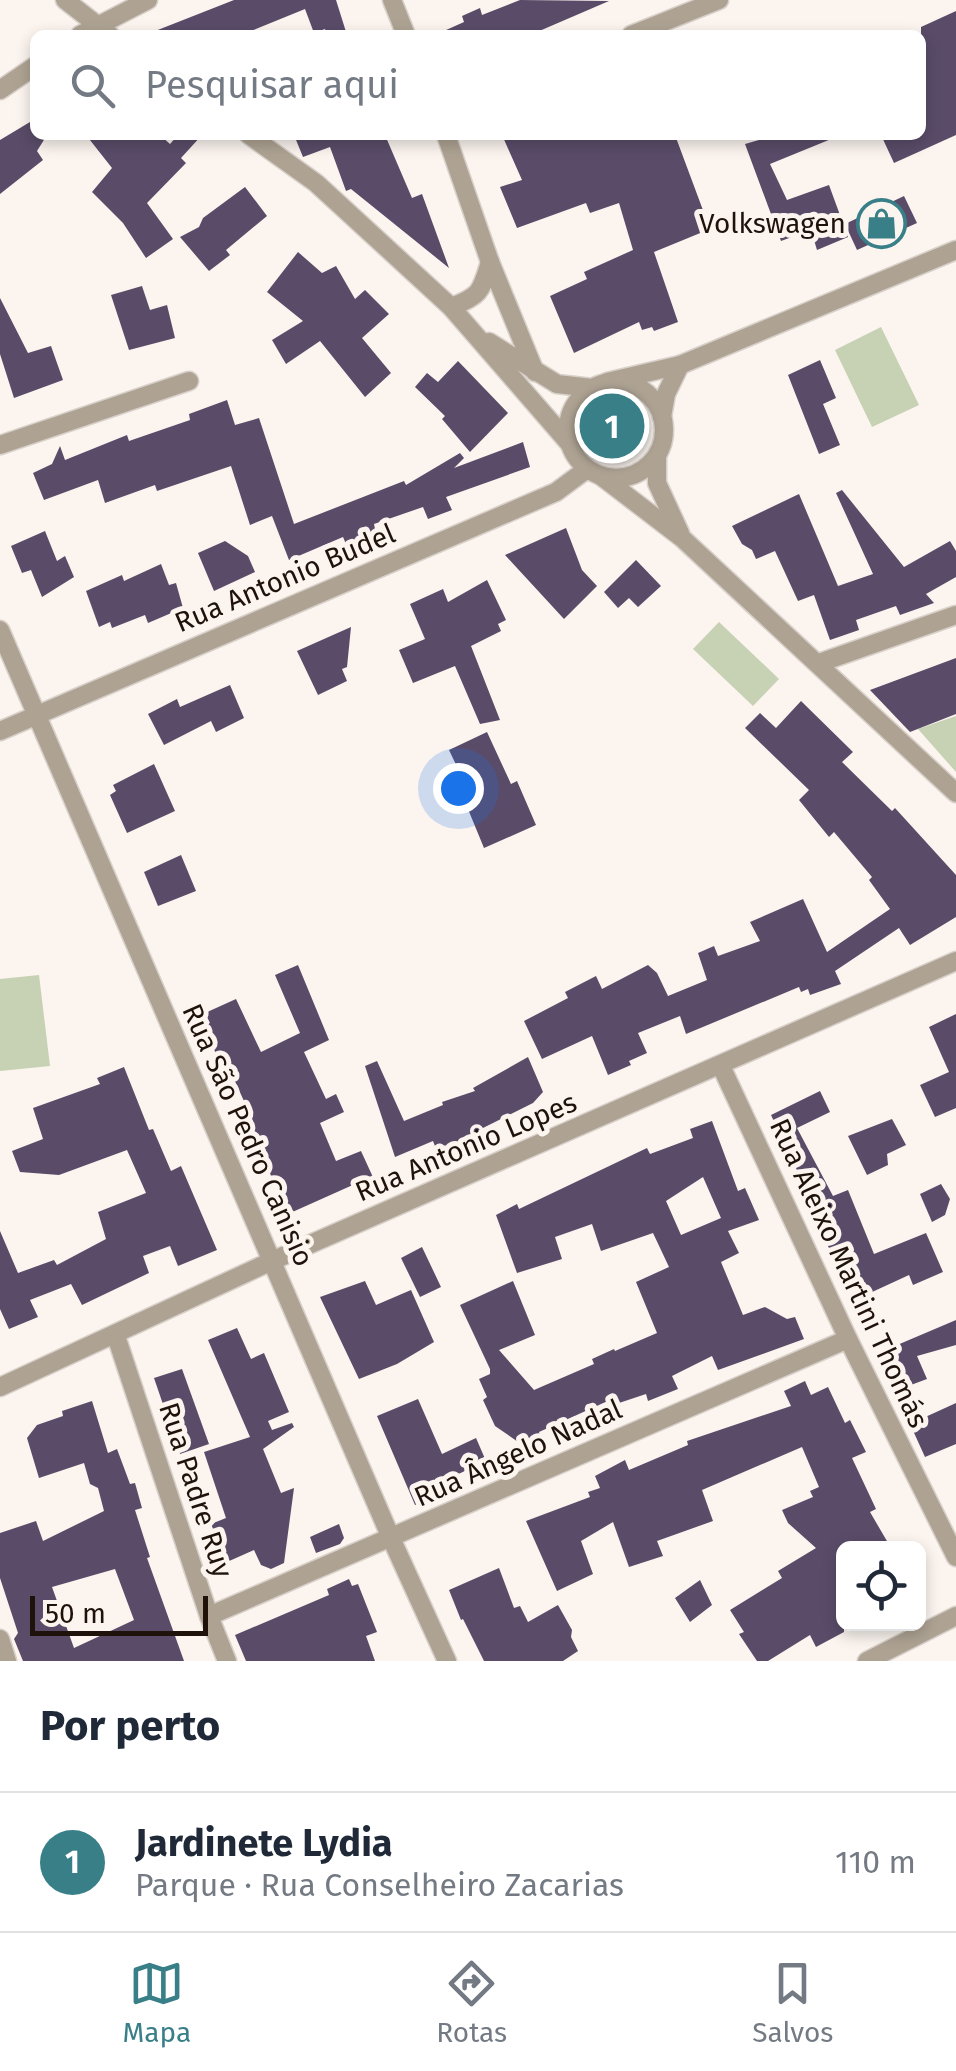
<!DOCTYPE html>
<html lang="pt">
<head>
<meta charset="utf-8">
<style>
  body { margin:0; font-family:"Fira Sans",sans-serif; background:#f6f6f7; color:#1f2937 }
  .controls { position:absolute; right:30px; bottom:30px; display:grid; overflow:hidden; border-radius:15px; box-shadow:0 5px 15px #0003 }
  .controls button { width:90px; height:90px; display:grid; place-items:center; padding:0; border:0; border-bottom:2px solid #e0e1e3; background:#fff; color:#1f2937; font:50px sans-serif }
  .scale { position:absolute; left:30px; bottom:25px; width:178px; box-sizing:border-box; padding-left:10px; border:5px solid #1e120a; border-top:0; font-size:28px; line-height:35px; white-space:nowrap; color:#1e120a; -webkit-text-stroke:8px #fbf4ef; paint-order:stroke }
  .you { position:absolute; left:458px; top:788px; width:35px; height:35px; margin:-25px; border:8px solid #fff; border-radius:50%; background:#1a73e8; box-shadow:0 0 0 15px #1a73e833 }
  .badge { display:grid; place-items:center; width:65px; height:65px; border-radius:50%; background:#387f88; color:#fff; font-size:32px; font-weight:700 }
  .pin { position:absolute; translate:-50% -50%; border:5px solid #fff; box-shadow:0 2px 10px #0006 }
  .list { margin:0; padding:0; list-style:none }
  h2 { display:flex; justify-content:space-between; align-items:center; height:130px; margin:0; padding:0 40px; font-size:42px }
  h2 small { font-size:32px; font-weight:400; color:#747a83 }
  .list li { display:grid; grid-template-columns:65px 1fr auto; gap:30px; align-items:center; box-sizing:border-box; height:140px; padding:0 40px; border-top:2px solid #e0e1e3 }
  .list b { display:block; font-size:38px; white-space:nowrap }
  .list p { margin:0; font-size:32px; white-space:nowrap; color:#747a83 }
  .list em { font-size:32px; font-style:normal; color:#747a83 }
  .icon { flex:none; width:55px; height:55px; fill:none; stroke:currentColor; stroke-width:2; stroke-linecap:round; stroke-linejoin:round }
  .map { position:relative; flex:none; width:956px; height:1661px; overflow:hidden }
  .search { position:absolute; background:#fff; box-shadow:0 5px 15px #0003; left:30px; right:30px; top:30px; height:110px; display:flex; align-items:center; gap:25px; box-sizing:border-box; padding:0 35px; border-radius:15px; color:#747a83; font-size:38px }
  .sheet { height:270px; background:#fff }
  nav { display:flex; justify-content:space-around; align-items:center; box-sizing:border-box; height:140px; border-top:2px solid #e0e1e3; background:#fff; font-size:28px; color:#747a83 }
  nav a { display:grid; justify-items:center; gap:5px }
  nav .on { color:#387f88 }
  .map>svg:first-child { display:block }
</style>
</head>
<body>
<div class="map">
<svg width="956" height="1661" viewBox="0 0 956 1661">
  <rect width="100%" height="100%" fill="#fbf4ef"/>
  <g fill="#c6d2b3">
    <polygon points="881,327 919,405 872,427 835,350"/>
    <circle cx="612" cy="424" r="32"/>
    <polygon points="719,622 779,679 753,706 693,649"/>
    <polygon points="956,716 956,772 918,729"/>
    <polygon points="39,975 50,1066 0,1071 0,979"/>
  </g>
  <g fill="#5a4c69" fill-rule="evenodd">
    <polygon points="234,0 336,0 347,35 327,35 325,29 314,33 305,9 241,35 145,35"/>
    <polygon points="520,0 609,1 530,35 435,35 464,22 462,16 480,8 482,15"/>
    <polygon points="956,11 956,135 894,163 881,135 921,135 921,27"/>
    <polygon points="35,119 35,135 47,135 37,151 43,160 0,194 0,140"/>
    <polygon points="86,135 160,135 170,144 178,135 202,135 181,158 186,163 147,203 173,239 146,258 123,223 92,192 112,168"/>
    <polygon points="294,135 385,135 412,198 422,194 449,268 351,189 346,191 330,147 303,157"/>
    <polygon points="502,135 675,135 710,229 654,252 678,322 654,331 652,327 642,330 639,322 574,353 550,296 587,279 584,272 633,250 619,203 590,213 586,203 517,228 500,187 522,180"/>
    <polygon points="776,135 841,135 770,164 787,200 829,185 848,237 817,250 811,230 781,241 745,144"/>
    <polygon points="245,187 267,216 226,250 230,255 209,271 180,237 199,227 203,218"/>
    <polygon points="904,196 917,223 857,250 845,224"/>
    <polygon points="298,252 322,273 336,266 355,299 365,290 389,314 362,338 391,373 365,397 320,341 286,364 272,340 303,321 267,292"/>
    <polygon points="142,286 150,310 167,305 175,338 129,350 111,295"/>
    <polygon points="0,298 28,353 51,346 63,380 14,398 0,354"/>
    <polygon points="820,360 836,398 823,404 840,445 819,454 788,375"/>
    <polygon points="458,361 508,413 470,452 442,419 445,416 415,387 427,373 438,382"/>
    <polygon points="227,400 235,425 259,418 294,524 404,481 406,485 460,453 464,458 454,468 523,442 530,467 446,497 452,510 428,519 423,507 374,524 376,534 346,544 343,537 289,560 272,516 250,525 231,466 157,491 155,485 105,503 98,480 44,500 33,473 52,464 60,446 65,460 127,435 129,441 190,420 189,414"/>
    <polygon points="842,490 904,567 950,541 956,551 956,577 926,594 934,603 900,615 896,606 856,620 859,630 830,640 814,595 798,601 775,551 756,559 752,550 742,544 732,526 799,494 838,586 873,574 836,493"/>
    <polygon points="566,528 582,570 597,586 564,619 505,555"/>
    <polygon points="45,531 57,561 65,556 74,577 42,597 31,570 22,573 11,546"/>
    <polygon points="225,541 248,556 255,572 214,591 198,553"/>
    <polygon points="636,560 661,586 638,607 629,598 618,608 604,592"/>
    <polygon points="161,564 169,585 176,583 183,608 148,623 145,615 112,628 110,622 99,627 86,591 122,575 124,581"/>
    <polygon points="487,580 506,620 498,624 501,631 471,646 500,720 480,724 455,666 413,683 399,650 425,639 410,604 443,589 448,602"/>
    <polygon points="351,627 347,667 342,669 347,681 318,695 297,651"/>
    <polygon points="956,658 956,714 910,732 870,690"/>
    <polygon points="230,685 244,718 216,732 211,721 164,745 148,714 177,699 180,707"/>
    <polygon points="801,701 853,752 842,762 892,811 895,808 956,875 956,917 910,945 899,928 835,971 841,984 810,995 808,989 801,992 799,987 686,1034 680,1016 638,1033 647,1053 629,1061 631,1065 608,1075 592,1036 542,1059 524,1021 568,998 565,992 596,976 602,989 648,965 657,973 668,996 707,980 698,953 714,946 718,956 760,941 750,922 803,899 827,952 890,909 869,880 872,877 834,832 829,837 799,800 809,790 745,728 760,713 776,728"/>
    <polygon points="487,732 511,784 517,781 536,825 484,848 463,797 470,794 449,750"/>
    <polygon points="154,764 175,811 127,833 110,795 116,791 113,785"/>
    <polygon points="181,855 196,891 158,906 144,872"/>
    <polygon points="298,965 329,1040 304,1052 326,1099 336,1094 344,1112 320,1123 336,1161 361,1151 377,1186 359,1194 355,1184 288,1214 248,1124 253,1121 224,1057 222,1052 216,1054 204,1025 210,1023 205,1013 236,999 261,1052 300,1033 275,975"/>
    <polygon points="956,1014 956,1108 935,1117 920,1085 949,1072 929,1027"/>
    <polygon points="528,1057 543,1092 533,1103 465,1137 469,1147 440,1159 433,1141 395,1157 365,1066 377,1061 404,1121 443,1105 442,1102 475,1091 473,1088"/>
    <polygon points="124,1067 149,1130 153,1129 171,1171 181,1166 217,1250 178,1266 170,1246 143,1256 149,1273 82,1305 71,1284 30,1300 38,1317 9,1329 0,1309 0,1231 18,1273 54,1260 57,1265 106,1239 98,1212 146,1193 127,1150 59,1175 20,1172 12,1151 43,1139 33,1108 100,1084 97,1078"/>
    <polygon points="820,1091 830,1112 797,1128 833,1196 848,1190 874,1254 926,1233 943,1272 913,1285 909,1275 870,1293 865,1282 852,1288 821,1234 826,1232 771,1115"/>
    <polygon points="892,1119 906,1145 887,1154 888,1165 867,1175 848,1136"/>
    <path d="M712 1121 738 1191 745 1188 759 1220 728 1231 739 1253 721 1262 743 1315 765 1307 787 1319 795 1317 804 1339 718 1370 712 1356 672 1376 678 1389 648 1401 646 1394 613 1405 610 1400 539 1432 541 1439 524 1446 495 1426 483 1400 487 1397 479 1379 490 1374V1369L460 1305 513 1281 535 1335 499 1350 534 1390 594 1364 592 1359 614 1349 615 1351 657 1333 636 1282 669 1267 653 1233 601 1251 592 1224 555 1237 562 1259 517 1273 496 1215 517 1204 519 1209 647 1148 650 1154 693 1138 690 1129ZM703 1177 721 1218 681 1235 666 1201Z"/>
    <polygon points="941,1184 950,1199 945,1215 932,1222 920,1194"/>
    <polygon points="422,1247 441,1287 420,1297 401,1258"/>
    <polygon points="365,1281 376,1305 411,1290 434,1342 397,1364 359,1379 320,1297"/>
    <polygon points="956,1320 956,1345 917,1356 927,1379 892,1392 876,1354"/>
    <polygon points="237,1328 251,1359 264,1353 289,1412 268,1421 272,1430 292,1423 294,1427 263,1449 281,1493 294,1488 284,1563 271,1569 261,1565 254,1550 227,1562 211,1524 226,1518 204,1452 250,1437 208,1340"/>
    <polygon points="182,1369 209,1444 180,1454 154,1378"/>
    <polygon points="805,1381 811,1395 828,1387 845,1423 850,1420 866,1452 852,1458 876,1509 870,1512 891,1548 844,1548 844,1632 816,1647 810,1635 768,1661 757,1661 739,1634 744,1632 730,1610 782,1578 778,1571 816,1548 788,1523 782,1510 813,1497 810,1491 819,1487 802,1447 702,1490 713,1521 657,1541 663,1556 629,1567 613,1522 581,1541 593,1574 557,1591 526,1521 590,1497 588,1492 600,1488 595,1476 625,1460 629,1470 688,1445 687,1441 791,1406 784,1391"/>
    <polygon points="418,1399 442,1454 476,1438 486,1461 450,1478 454,1488 415,1505 377,1416"/>
    <path d="M92 1401 108 1453 117 1449 130 1484 135 1483 142 1508 135 1510 150 1557 147 1558 184 1661H23L14 1639 18 1633 0 1578V1533L36 1521 43 1541 104 1511 98 1488 90 1484 84 1463 39 1478 27 1438 37 1425 63 1416 62 1411ZM115 1569 134 1620 74 1648 52 1587Z"/>
    <polygon points="956,1403 956,1444 925,1457 910,1424"/>
    <polygon points="339,1524 344,1538 340,1544 316,1553 310,1537"/>
    <polygon points="499,1568 514,1608 520,1606 528,1622 558,1605 572,1630 571,1637 578,1651 563,1661 484,1661 463,1619 461,1620 449,1590"/>
    <polygon points="349,1579 352,1586 358,1584 377,1632 366,1636 375,1661 246,1661 235,1635 329,1595 327,1589"/>
    <polygon points="700,1580 712,1605 690,1622 675,1598"/>
  </g>
  <g fill="none" stroke-linecap="round" stroke-linejoin="round">
    <defs>
      <g id="minor">
        <polyline points="65,0 110,35"/>
        <polyline points="392,0 406,35"/>
        <polyline points="80,35 148,0"/>
        <polyline points="631,35 719,0"/>
        <polyline points="0,90 35,66"/>
        <polyline points="249,135 316,183 451,307 569,443"/>
        <polyline points="446,135 490,262 535,372"/>
        <path d="M451 307C481 296 481 291 490 262"/>
        <polyline points="489,342 557,384 592,388"/>
        <polyline points="607,382 680,365 956,250"/>
        <circle cx="616" cy="430" r="48"/>
        <polyline points="662,417 666,394 680,365"/>
        <polyline points="0,445 189,381"/>
        <polyline points="657,456 657,483 680,533"/>
        <polyline points="601,476 682,538 956,793"/>
        <polyline points="0,630 391,1538 447,1661"/>
        <polyline points="819,663 956,615"/>
        <polyline points="0,731 556,492 587,469"/>
        <polyline points="721,1066 848,1339 956,1557"/>
        <polyline points="116,1336 209,1616 227,1661"/>
        <polyline points="0,1387 274,1260 956,961"/>
        <polyline points="209,1616 848,1339"/>
        <polyline points="0,1639 7,1661"/>
        <polyline points="867,1661 956,1616"/>
      </g>
    </defs>
    <use href="#minor" stroke="#d8d0ca" stroke-width="21"/>
    <use href="#minor" stroke="#aea393" stroke-width="18"/>
  </g>
  <defs>
    <symbol id="shop-ring" viewBox="-11 -11 22 22"><circle r="9.5" fill="#fbf4ef" stroke="#387f88" stroke-width="1.5"/><path d="M-5-2.5h2.3a2.7 3.5 0 0 1 5.4 0H5L5.5 6h-11ZM-1.5-2.5h3a1.5 2.3 0 0 0-3 0Z" fill="#387f88"/></symbol>
  </defs>
  <g fill-rule="evenodd">
    <use href="#shop-ring" x="854" y="196" width="55" height="55"/>
  </g>
  <g text-anchor="middle" dominant-baseline="central" stroke-width="10" stroke-linejoin="round" paint-order="stroke">
    <g font-size="28" fill="#1e120a" stroke="#fbf4ef" text-anchor="end">
      <text x="846" y="223">Volkswagen</text>
    </g>
    <g font-size="28" fill="#1e120a" stroke="#fbf4ef">
      <text transform="translate(285 578) rotate(-23)">Rua Antonio Budel</text>
      <text transform="translate(248 1135) rotate(66)">Rua São Pedro Canisio</text>
      <text transform="translate(466 1147) rotate(-23)">Rua Antonio Lopes</text>
      <text transform="translate(849 1273) rotate(65)">Rua Aleixo Martini Thomás</text>
      <text transform="translate(518 1453) rotate(-24)">Rua Ângelo Nadal</text>
      <text transform="translate(196 1490) rotate(72)">Rua Padre Ruy</text>
    </g>
  </g>
</svg>
<div class="controls">
<button><svg class="icon" aria-label="locate" viewBox="0 0 24 24"><circle cx="12" cy="12" r="6"/><path d="M12 2v4M12 18v4M2 12h4M18 12h4"/></svg></button>
</div>
<div class="scale">50 m</div>
<div class="you"></div>
<div class="pin badge" style="left:612px;top:426px">1</div>
<div class="search"><svg class="icon" aria-label="search" viewBox="0 0 24 24"><circle cx="10" cy="10" r="6"/><path d="M15 15l6 6"/></svg>Pesquisar aqui</div>
</div>
<section class="sheet">
<h2>Por perto<small></small></h2>
<ul class="list">
<li><span class="badge">1</span><div><b>Jardinete Lydia</b><p>Parque · Rua Conselheiro Zacarias</p></div><em>110 m</em></li>
</ul>
</section>
<nav>
<a class="on"><svg class="icon" aria-label="map" viewBox="0 0 24 24"><path d="M3 6l6-2 6 2 6-2v14l-6 2-6-2-6 2zM9 4v14M15 6v14"/></svg>Mapa</a>
<a><svg class="icon" aria-label="directions" viewBox="0 0 24 24"><path d="M12 3l9 9-9 9-9-9zM9 14v-3h6M13 9l2 2-2 2"/></svg>Rotas</a>
<a><svg class="icon" aria-label="saved" viewBox="0 0 24 24"><path d="M7 4h10v16l-5-4-5 4z"/></svg>Salvos</a>
</nav>
</body>
</html>
